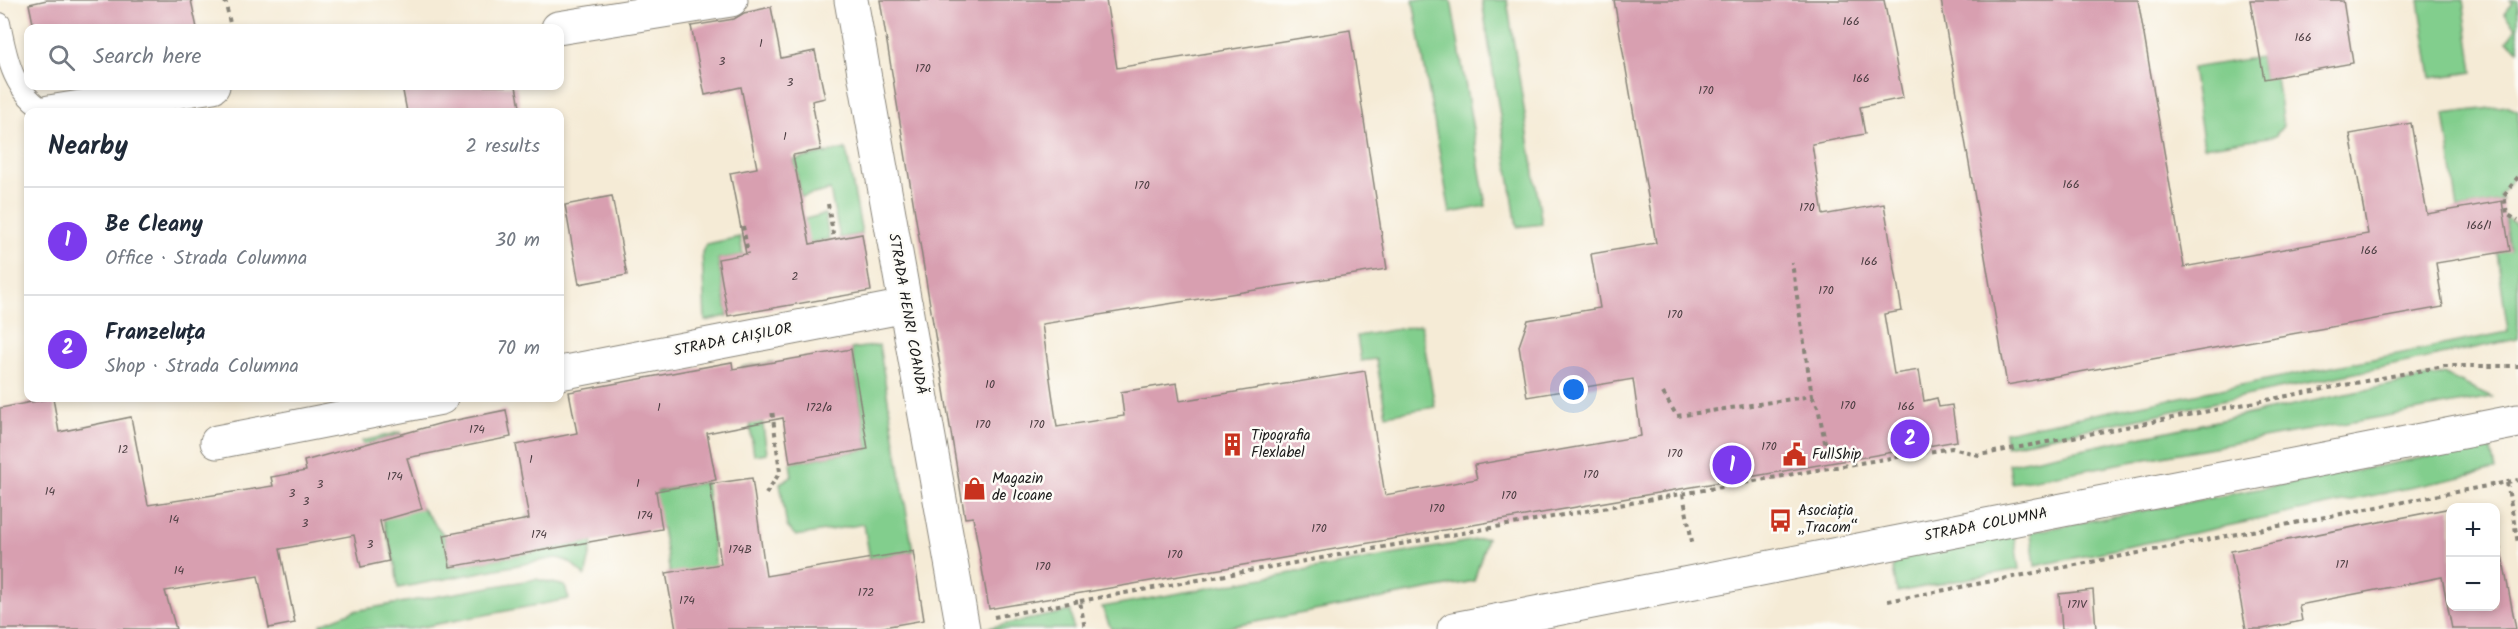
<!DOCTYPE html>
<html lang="en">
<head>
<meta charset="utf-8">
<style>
  body { margin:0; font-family:Kalam,sans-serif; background:#f6f6f7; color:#1f2937 }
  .controls { position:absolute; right:18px; bottom:18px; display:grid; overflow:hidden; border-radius:12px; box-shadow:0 3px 9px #0003 }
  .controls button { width:54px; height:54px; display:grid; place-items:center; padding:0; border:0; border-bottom:2px solid #e0e1e3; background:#fff; color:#1f2937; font:30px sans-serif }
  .you { position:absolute; left:1574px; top:390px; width:21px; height:21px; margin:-15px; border:4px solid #fff; border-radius:50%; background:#1a73e8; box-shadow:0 0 0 9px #1a73e833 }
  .badge { display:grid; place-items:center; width:39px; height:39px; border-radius:50%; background:#7c3aed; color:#fff; font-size:20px; font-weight:700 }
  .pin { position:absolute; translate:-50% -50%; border:3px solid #fff; box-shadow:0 2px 6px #0006 }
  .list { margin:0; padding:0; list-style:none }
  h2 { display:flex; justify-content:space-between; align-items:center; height:78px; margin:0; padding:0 24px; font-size:26px }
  h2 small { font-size:20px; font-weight:400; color:#747a83 }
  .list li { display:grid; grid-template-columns:39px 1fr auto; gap:18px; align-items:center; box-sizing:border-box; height:108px; padding:0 24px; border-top:2px solid #e0e1e3 }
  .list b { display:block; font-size:22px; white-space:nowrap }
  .list p { margin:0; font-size:20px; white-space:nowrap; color:#747a83 }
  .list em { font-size:20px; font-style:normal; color:#747a83 }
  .icon { flex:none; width:33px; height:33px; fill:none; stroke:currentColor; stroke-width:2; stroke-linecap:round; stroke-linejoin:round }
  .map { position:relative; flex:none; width:2518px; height:629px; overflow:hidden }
  .search { position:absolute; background:#fff; box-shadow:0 3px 9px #0003; left:24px; top:24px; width:540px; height:66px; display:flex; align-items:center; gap:15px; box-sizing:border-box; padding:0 21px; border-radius:12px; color:#747a83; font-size:22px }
  .panel { position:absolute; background:#fff; box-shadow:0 3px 9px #0003; left:24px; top:108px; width:540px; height:294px; border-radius:12px }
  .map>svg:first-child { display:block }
</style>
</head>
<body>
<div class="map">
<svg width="2518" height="629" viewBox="0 0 2518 629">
  <rect width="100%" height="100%" fill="#fdfcf7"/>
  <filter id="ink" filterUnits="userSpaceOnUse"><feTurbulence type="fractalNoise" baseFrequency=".0167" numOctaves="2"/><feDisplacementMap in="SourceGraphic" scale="12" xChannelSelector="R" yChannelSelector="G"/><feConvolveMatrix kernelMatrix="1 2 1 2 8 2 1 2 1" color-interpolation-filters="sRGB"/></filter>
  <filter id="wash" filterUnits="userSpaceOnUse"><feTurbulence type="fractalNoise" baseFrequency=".008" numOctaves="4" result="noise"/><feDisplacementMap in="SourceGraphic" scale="24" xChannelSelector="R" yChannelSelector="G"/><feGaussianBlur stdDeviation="1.35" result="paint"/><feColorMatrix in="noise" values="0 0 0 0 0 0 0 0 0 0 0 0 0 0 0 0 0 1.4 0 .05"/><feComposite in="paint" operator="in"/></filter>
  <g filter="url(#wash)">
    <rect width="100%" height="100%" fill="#f5ebd6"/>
    <g fill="#82ce8d" stroke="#4f7554" stroke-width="1.5">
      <polygon points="1413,0 1451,0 1486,206 1450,213"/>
      <polygon points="1482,0 1507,0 1542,224 1517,227"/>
      <polygon points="2419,0 2463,0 2473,72 2431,78"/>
      <polygon points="2510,0 2518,0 2518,50 2507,41 2516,28 2504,14 2513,3"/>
      <polygon points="2260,57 2264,78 2276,77 2283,126 2275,136 2204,147 2192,68"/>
      <polygon points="2506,106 2518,111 2518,171 2499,196 2502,201 2458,209 2444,114"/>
      <polygon points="846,149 862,234 840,238 830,190 801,197 794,160"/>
      <polygon points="825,214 829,239 755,253 751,233"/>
      <polygon points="2505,217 2518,226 2518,339 2006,446 2005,432 2508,332 2497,253 2510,250"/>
      <polygon points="740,237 743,255 718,259 728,316 705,321 702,252 707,244"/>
      <polygon points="1421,325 1435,407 1386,415 1376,359 1361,361 1357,336"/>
      <polygon points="879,345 913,551 870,559 864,524 796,536 787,527 780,483 792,476 790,463 868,449 851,349"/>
      <polygon points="773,362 760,406 767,453 754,455 741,367"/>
      <polygon points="2443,374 2492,397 2012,483 2009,464"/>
      <path d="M400 432 401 434 369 443 444 535 450 567 593 541 586 574 584 576C575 566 569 559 555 558L398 588 395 564 362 441Z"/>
      <polygon points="2490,445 2495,470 2035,566 2031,532"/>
      <polygon points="706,482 723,629 670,573 662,528 527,520 527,516"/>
      <polygon points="2014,535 2019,569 1897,592 1893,568 1901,554"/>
      <polygon points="1487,538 1474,581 1218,629 1111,629 1102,607"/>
      <polygon points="536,579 565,586 569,599 411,629 318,629 321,624 354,611"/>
      <polygon points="1071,611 1073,629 982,629"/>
    </g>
    <g id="blocks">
      <g fill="#d89fb0">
        <polygon points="47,0 191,0 197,28 34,28 29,4"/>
        <polygon points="880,0 1106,0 1117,68 1350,30 1387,269 1042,324 1057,427 1124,416 1121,392 1177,383 1180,401 1365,371 1385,495 1477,479 1474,465 1641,436 1633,379 1527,397 1519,346 1528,320 1600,308 1591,254 1656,243 1614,0 1884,0 1903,98 1860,107 1865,134 1812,144 1823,215 1884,204 1902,311 1884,314 1894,374 1919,370 1924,401 1937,398 1939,407 1952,405 1957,441 989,609 973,517 965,518"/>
        <polygon points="1941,0 2138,0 2184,267 2368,234 2350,134 2411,123 2427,214 2502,201 2510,251 2436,263 2443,307 2007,385"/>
        <polygon points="2250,0 2343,0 2353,63 2264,79"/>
        <polygon points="771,7 781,58 815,51 825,98 812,101 821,150 793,155 810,244 862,234 871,291 728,316 718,259 746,254 730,173 757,168 741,87 705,95 691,26 734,19 744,13"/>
        <polygon points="402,86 516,86 521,112 407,112"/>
        <polygon points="612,196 627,275 579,284 565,205"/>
        <polygon points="851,349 868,449 790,463 783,418 707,433 716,480 656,491 662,529 450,567 444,535 529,519 516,445 577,433 569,392 732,362 733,369"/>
        <polygon points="53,398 59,432 131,417 148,505 273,486 271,477 306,471 304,461 442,423 506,410 511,437 407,458 422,509 380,521 389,561 361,567 354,535 280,549 295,623 269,628 258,576 165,591 176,629 0,629 0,408"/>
        <polygon points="752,478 766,576 913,551 924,620 872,629 676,629 666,573 721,564 710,484"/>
        <polygon points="2451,508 2451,606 2496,606 2496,524 2516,629 2452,629 2442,577 2299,605 2302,621 2262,629 2246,629 2231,551"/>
        <polygon points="2093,590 2096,629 2062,629 2059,594"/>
      </g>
    </g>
  </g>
  <g filter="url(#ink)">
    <use href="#blocks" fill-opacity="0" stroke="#888479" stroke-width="1.5"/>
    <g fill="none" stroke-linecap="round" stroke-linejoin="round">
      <defs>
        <path id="lane" d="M0 23C7 59 13 93 48 112"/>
        <g id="street">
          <polyline points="851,0 963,629"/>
          <polyline points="558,28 731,0"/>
          <polyline points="49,112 213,86"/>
          <polyline points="560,373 906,306"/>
          <polyline points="217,442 441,398"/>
        </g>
        <polyline id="secondary" points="1454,629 2518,421"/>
      </defs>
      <use href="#lane" stroke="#888479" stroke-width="22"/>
      <use href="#street" stroke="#888479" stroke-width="35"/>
      <use href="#secondary" stroke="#888479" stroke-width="35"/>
      <g stroke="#888479" stroke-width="4" stroke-dasharray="4.5 4.5" stroke-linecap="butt">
        <polyline points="225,0 231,28"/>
        <polyline points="2518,177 2504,195 2507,214 2518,221"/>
        <polyline points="828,204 834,239"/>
        <polyline points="743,226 748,254"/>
        <polyline points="1663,393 1677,416 1812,396 1792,263"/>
        <polyline points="1812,396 1818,407 1828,457"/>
        <polyline points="2507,483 2518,543"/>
        <polyline points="766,494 780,472 772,410"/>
        <polyline points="1683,494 1693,547"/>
        <polyline points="1080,601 1805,472 1952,448 1979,455 2444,366 2518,366"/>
        <polyline points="1888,601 2518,480"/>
        <polyline points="994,617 1080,601 1085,629"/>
      </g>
      <use href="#lane" stroke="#fff" stroke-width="20"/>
      <use href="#street" stroke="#fff" stroke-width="33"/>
      <use href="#secondary" stroke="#fff" stroke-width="33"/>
    </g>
  </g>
  <defs>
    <symbol id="building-bare" viewBox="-9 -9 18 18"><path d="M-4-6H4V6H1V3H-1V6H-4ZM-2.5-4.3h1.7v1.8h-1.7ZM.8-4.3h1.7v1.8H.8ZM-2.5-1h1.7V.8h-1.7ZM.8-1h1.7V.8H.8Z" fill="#c8321e" stroke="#fdfcf7" stroke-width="2.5" paint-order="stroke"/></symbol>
    <symbol id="civic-bare" viewBox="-9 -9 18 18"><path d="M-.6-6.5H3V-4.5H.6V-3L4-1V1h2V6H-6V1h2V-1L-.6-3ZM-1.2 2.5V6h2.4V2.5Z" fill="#c8321e" stroke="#fdfcf7" stroke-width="2.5" paint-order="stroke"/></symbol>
    <symbol id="shop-bare" viewBox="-9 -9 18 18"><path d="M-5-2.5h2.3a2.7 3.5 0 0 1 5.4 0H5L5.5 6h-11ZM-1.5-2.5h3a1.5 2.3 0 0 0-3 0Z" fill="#c8321e" stroke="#fdfcf7" stroke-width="2.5" paint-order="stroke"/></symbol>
    <symbol id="bus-bare" viewBox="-9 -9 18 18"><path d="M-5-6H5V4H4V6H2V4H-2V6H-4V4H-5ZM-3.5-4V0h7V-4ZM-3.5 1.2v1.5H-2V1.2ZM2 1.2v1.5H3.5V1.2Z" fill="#c8321e" stroke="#fdfcf7" stroke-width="2.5" paint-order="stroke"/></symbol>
  </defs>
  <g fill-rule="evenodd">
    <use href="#building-bare" x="1216" y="428" width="33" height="33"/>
    <use href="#civic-bare" x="1778" y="438" width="33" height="33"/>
    <use href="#shop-bare" x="958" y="472" width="33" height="33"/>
    <use href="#bus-bare" x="1764" y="504" width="33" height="33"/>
  </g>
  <g text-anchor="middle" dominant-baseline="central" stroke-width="5" stroke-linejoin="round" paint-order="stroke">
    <g font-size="12" fill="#4b3d41">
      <text x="1851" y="21">166</text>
      <text x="2303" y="37">166</text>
      <text x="761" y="43">1</text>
      <text x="722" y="61">3</text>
      <text x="923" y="68">170</text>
      <text x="1861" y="78">166</text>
      <text x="790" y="82">3</text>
      <text x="1706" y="90">170</text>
      <text x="785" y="136">1</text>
      <text x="2071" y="184">166</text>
      <text x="1142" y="185">170</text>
      <text x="1807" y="207">170</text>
      <text x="2479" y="225">166/1</text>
      <text x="2369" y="250">166</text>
      <text x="1869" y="261">166</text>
      <text x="795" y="276">2</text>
      <text x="1826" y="290">170</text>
      <text x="1675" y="314">170</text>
      <text x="990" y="384">10</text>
      <text x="1848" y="405">170</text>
      <text x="1906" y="406">166</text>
      <text x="659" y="407">1</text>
      <text x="819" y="407">172/a</text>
      <text x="983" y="424">170</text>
      <text x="1037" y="424">170</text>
      <text x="477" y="429">174</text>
      <text x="1769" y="446">170</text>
      <text x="123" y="449">12</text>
      <text x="1675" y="453">170</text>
      <text x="531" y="459">1</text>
      <text x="1591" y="474">170</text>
      <text x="395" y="476">174</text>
      <text x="638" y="483">1</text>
      <text x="320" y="484">3</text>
      <text x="50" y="491">14</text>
      <text x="292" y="493">3</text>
      <text x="1509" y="495">170</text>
      <text x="306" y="501">3</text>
      <text x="1437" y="508">170</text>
      <text x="645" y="515">174</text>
      <text x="174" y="519">14</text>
      <text x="305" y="523">3</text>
      <text x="1319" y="528">170</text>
      <text x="539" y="534">174</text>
      <text x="370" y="544">3</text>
      <text x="740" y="549">174B</text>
      <text x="1175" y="554">170</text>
      <text x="2342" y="564">171</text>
      <text x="1043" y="566">170</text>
      <text x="179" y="570">14</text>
      <text x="866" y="592">172</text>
      <text x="687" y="600">174</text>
      <text x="2077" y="604">171V</text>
    </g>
    <g font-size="15" fill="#1c1c1c" stroke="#fdfcf7">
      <text transform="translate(907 314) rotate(80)">STRADA HENRI COANDĂ</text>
      <text transform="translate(733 340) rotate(-11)">STRADA CAIȘILOR</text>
      <text transform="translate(1986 525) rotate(-11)">STRADA COLUMNA</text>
    </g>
    <g font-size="15" fill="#1c1c1c" stroke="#fdfcf7" text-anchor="start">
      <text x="1251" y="436">Tipografia<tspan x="1251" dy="17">Flexlabel</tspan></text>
      <text x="1812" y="455">FullShip</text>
      <text x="992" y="479">Magazin<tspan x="992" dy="17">de Icoane</tspan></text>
      <text x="1798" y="511">Asociația<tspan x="1798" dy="17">„Tracom“</tspan></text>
    </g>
  </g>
</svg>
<div class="controls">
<button>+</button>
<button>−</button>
</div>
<div class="you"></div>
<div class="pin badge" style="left:1732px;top:465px">1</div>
<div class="pin badge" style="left:1910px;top:439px">2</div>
<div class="search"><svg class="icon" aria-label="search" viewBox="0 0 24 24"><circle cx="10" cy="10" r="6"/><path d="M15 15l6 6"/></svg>Search here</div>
<section class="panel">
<h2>Nearby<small>2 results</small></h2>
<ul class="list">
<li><span class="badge">1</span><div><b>Be Cleany</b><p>Office · Strada Columna</p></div><em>30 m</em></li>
<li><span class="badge">2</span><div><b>Franzeluța</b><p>Shop · Strada Columna</p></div><em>70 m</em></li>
</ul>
</section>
</div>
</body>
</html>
